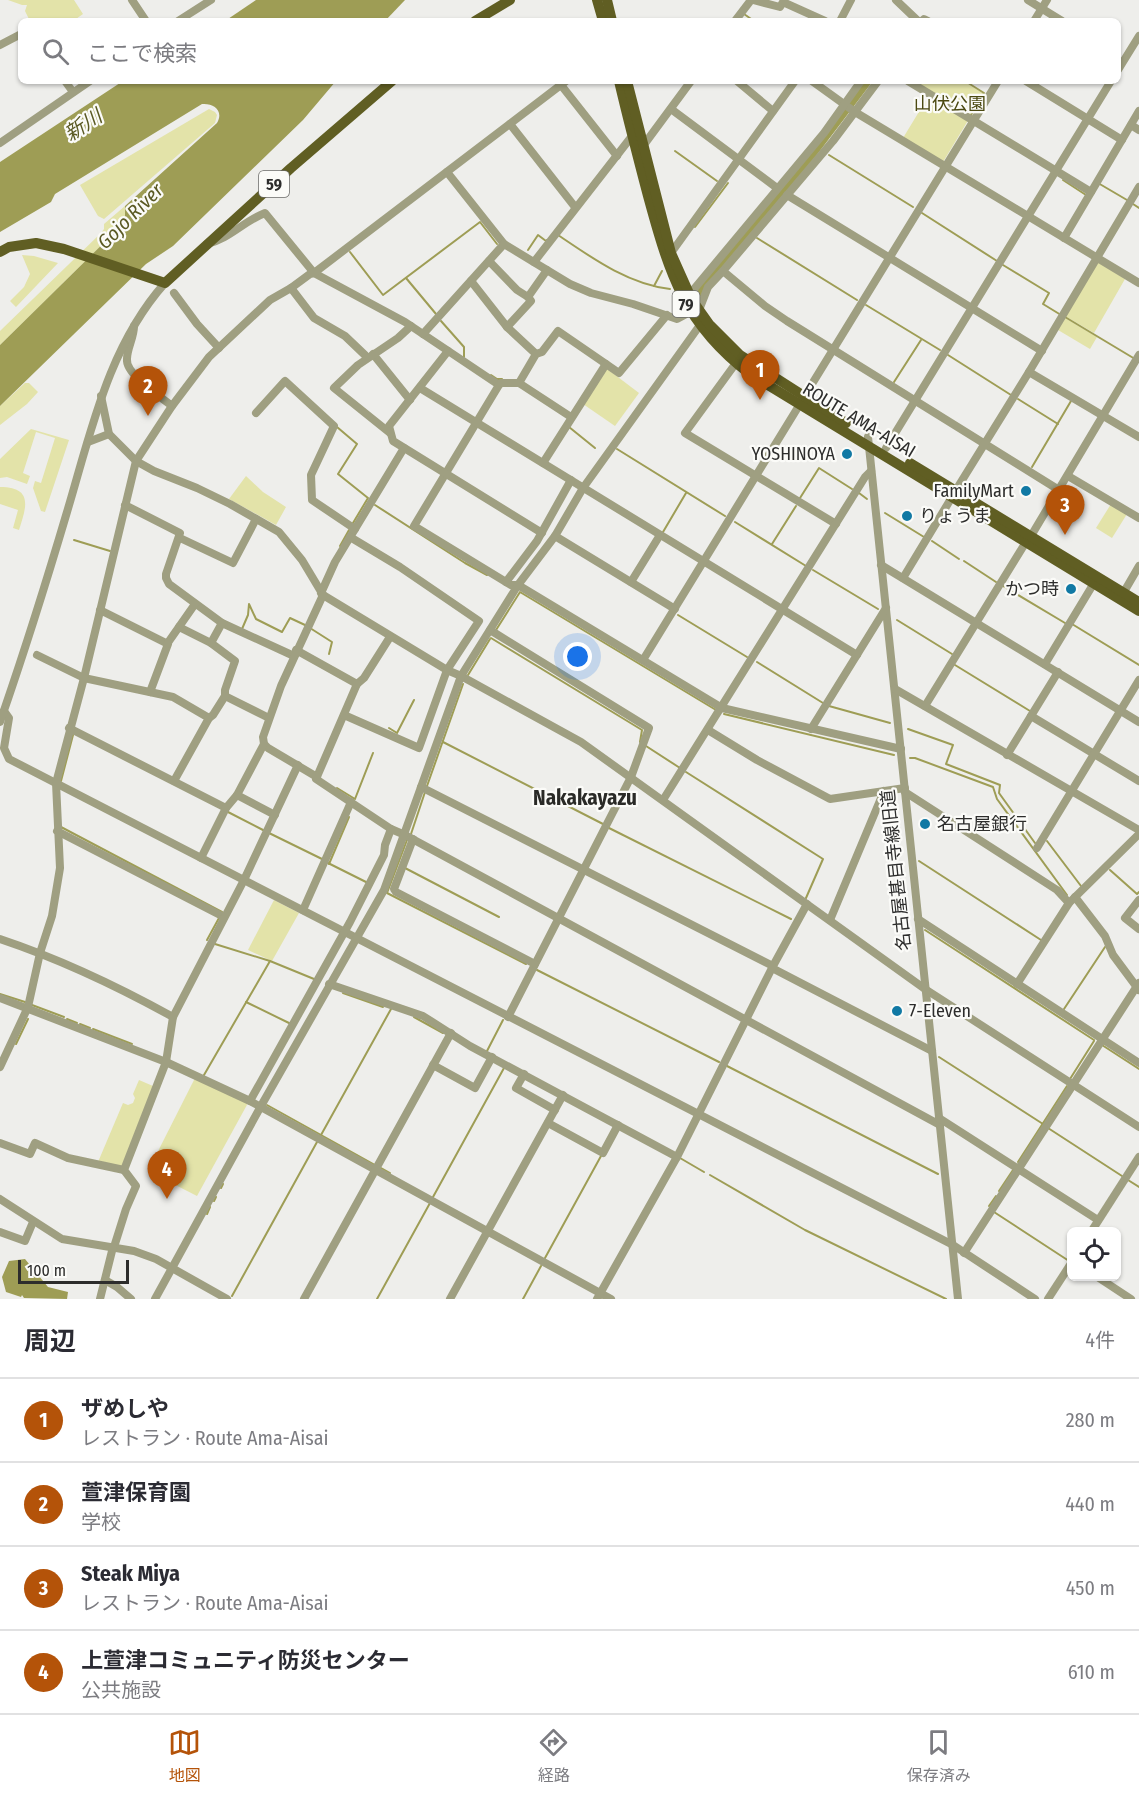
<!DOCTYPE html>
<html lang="ja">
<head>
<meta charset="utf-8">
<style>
  body { margin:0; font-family:"Fira Sans Condensed","Noto Sans JP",sans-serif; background:#f7f7f7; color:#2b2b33 }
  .controls { position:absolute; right:18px; bottom:18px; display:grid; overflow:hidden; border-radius:9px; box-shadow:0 2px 4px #0004 }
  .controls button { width:54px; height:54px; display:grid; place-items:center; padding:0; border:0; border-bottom:2px solid #e1e1e2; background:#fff; color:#2b2b33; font:30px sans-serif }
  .scale { position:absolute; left:18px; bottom:15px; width:111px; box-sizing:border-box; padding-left:6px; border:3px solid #2d2d2c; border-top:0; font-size:16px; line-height:21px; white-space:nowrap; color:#2d2d2c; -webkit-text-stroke:4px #fbfbf8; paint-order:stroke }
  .you { position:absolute; left:578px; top:657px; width:21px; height:21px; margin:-15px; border:4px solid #fff; border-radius:50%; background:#1a73e8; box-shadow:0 0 0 9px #1a73e833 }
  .badge { display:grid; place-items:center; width:39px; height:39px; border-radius:50%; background:#b45309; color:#fff; font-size:20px; font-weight:700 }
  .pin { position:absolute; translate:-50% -50px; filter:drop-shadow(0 2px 3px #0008) }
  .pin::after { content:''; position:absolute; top:32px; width:21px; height:18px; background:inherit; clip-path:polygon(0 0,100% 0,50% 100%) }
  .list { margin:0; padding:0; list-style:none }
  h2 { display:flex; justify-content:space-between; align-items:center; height:78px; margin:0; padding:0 24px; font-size:26px }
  h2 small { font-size:20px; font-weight:400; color:#7c7c81 }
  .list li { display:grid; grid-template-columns:39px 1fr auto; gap:18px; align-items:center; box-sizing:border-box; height:84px; padding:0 24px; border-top:2px solid #e1e1e2 }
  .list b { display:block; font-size:22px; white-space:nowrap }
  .list p { margin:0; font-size:20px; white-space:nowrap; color:#7c7c81 }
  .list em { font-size:20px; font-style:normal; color:#7c7c81 }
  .icon { flex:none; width:33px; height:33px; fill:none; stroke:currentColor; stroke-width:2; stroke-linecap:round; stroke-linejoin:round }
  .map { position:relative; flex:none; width:1139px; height:1299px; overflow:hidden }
  .search { position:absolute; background:#fff; box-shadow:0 2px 4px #0004; left:18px; right:18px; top:18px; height:66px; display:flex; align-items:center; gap:15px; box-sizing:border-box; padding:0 21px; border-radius:9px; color:#7c7c81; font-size:22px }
  .sheet { height:414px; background:#fff }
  nav { display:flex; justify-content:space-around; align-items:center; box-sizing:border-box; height:84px; border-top:2px solid #e1e1e2; background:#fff; font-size:16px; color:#7c7c81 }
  nav a { display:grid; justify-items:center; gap:3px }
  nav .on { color:#b45309 }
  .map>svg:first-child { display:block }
</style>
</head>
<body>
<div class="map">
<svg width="1139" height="1299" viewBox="0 0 1139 1299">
  <rect width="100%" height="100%" fill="#eeeeeb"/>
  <g fill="#e3e3a9">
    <polygon points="8,0 74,0 83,14 73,21 30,21 25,11 27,5 22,5"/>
    <polygon points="914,81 963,81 984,94 943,162 903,138 931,92"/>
    <polygon points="209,109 215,112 217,115 215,123 104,219 98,216 80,185"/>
    <polygon points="125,206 126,221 0,345 0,331 101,233 104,229 104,224"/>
    <polygon points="22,255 34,256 58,263 16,307 10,301 24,287 30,274"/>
    <polygon points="1098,262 1125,279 1094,333 1065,316"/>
    <polygon points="1065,318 1097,337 1090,349 1058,330"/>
    <polygon points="606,368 639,393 615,426 583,404"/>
    <polygon points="25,383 29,383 38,392 27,404 0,425 0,406"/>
    <polygon points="31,429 69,440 45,512 41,511 33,488 35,481 41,483 55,438 36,432 23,473 30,476 27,484 7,477 0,478 0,459"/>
    <polygon points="246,476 263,492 286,507 276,525 229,499"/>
    <path d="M0 487C34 487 26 508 19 530L13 528 18 510 0 504Z"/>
    <polygon points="1111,504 1127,514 1112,538 1096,528"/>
    <polygon points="274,900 299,913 272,961 248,950"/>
    <polygon points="195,1078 248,1103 197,1196 148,1171"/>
    <polygon points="139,1080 153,1086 121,1168 98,1162 123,1103 128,1105 133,1103 135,1098 133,1094"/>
  </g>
  <g fill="#9e9d55">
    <polygon points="256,0 405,0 385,21 225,21"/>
    <path d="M123 81H336L303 120 173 246 146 264 0 406V345L125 222V206L217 123C224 111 214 103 202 104L55 194 51 202 0 232V162Z"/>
    <polygon points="865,81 873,81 816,156 700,297 697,290 821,139"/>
    <polygon points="25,1259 48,1287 68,1292 67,1299 24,1298 22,1295 21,1297 6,1292 2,1277 9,1261"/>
  </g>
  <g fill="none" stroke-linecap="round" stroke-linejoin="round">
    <g stroke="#9e9d55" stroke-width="2">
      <polyline points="744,14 754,21"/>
      <polyline points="965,81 984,93 971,115"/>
      <polyline points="675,151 717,181"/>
      <polyline points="829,155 913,207"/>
      <polyline points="1063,180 1086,195"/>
      <polyline points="1098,183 1127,200"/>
      <polyline points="1133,204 1139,208"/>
      <polyline points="922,213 997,261"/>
      <polyline points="695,227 728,183"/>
      <path d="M558 235C592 258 628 284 670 289"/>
      <polyline points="757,238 857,300"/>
      <polyline points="528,250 538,235 546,241 547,240"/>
      <polyline points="350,252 383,295 480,222 497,244"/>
      <polyline points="1003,265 1049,293 1043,304 1061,315"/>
      <polyline points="406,278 436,314"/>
      <polyline points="654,286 662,271"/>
      <polyline points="866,305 940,350"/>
      <polyline points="1065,317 1135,359"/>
      <polyline points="441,321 464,347 464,357"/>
      <polyline points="948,355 1011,395"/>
      <polyline points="491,375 497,379 502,379"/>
      <polyline points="894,382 921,340"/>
      <polyline points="1018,399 1058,424"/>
      <polyline points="337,427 357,444 338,474 368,498 353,523"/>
      <polyline points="569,427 595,448"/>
      <polyline points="617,449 725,516"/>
      <polyline points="1032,467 1071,401"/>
      <polyline points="859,493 867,499"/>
      <polyline points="800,498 819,468 852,489"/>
      <polyline points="375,505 465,563 487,575"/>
      <polyline points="885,513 924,537"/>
      <polyline points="735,522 806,566"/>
      <polyline points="663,532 686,493"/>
      <polyline points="74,540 110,551"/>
      <polyline points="932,541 959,559"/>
      <polyline points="772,544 796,506"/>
      <polyline points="340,546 349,530"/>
      <polyline points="964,561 996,582"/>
      <polyline points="813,570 878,609"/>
      <polyline points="1003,586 1065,623"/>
      <polyline points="678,615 747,657"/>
      <polyline points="897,620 952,654"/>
      <polyline points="1072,624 1139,665"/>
      <polyline points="310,628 332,642 329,654"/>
      <polyline points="242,629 248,615 249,604 256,619 282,632 290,618 305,625"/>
      <polyline points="496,630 520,592 716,710"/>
      <polyline points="491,638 642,730 640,742"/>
      <polyline points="757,662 823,703"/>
      <polyline points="955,665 1030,711"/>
      <polyline points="468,675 490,639"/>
      <polyline points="829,706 890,723"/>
      <polyline points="724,714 894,755"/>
      <polyline points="389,728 397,733 414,700"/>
      <polyline points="908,729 953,745 946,764 1000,785 999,793 1035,843"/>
      <polyline points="443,742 603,824"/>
      <polyline points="646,746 680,768"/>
      <polyline points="910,758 915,758 993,787 997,799 1067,895"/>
      <polyline points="686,772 823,859 806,898"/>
      <polyline points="61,781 73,735"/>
      <polyline points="427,786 463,684"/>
      <polyline points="337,788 355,799 373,753"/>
      <polyline points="228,812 263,830"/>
      <polyline points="61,827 222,912"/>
      <polyline points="609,828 791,919"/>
      <polyline points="269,833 322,859"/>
      <polyline points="411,834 425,792"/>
      <polyline points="407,840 387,893 526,964"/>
      <polyline points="1047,841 1081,886"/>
      <polyline points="919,861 1041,940"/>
      <polyline points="328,863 366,882"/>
      <polyline points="329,864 349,817"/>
      <polyline points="405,868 499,917"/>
      <polyline points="1110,870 1137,894 1139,892"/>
      <polyline points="925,930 1094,1040"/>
      <polyline points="207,940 219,918"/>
      <polyline points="215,944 270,961 314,979"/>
      <polyline points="537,970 719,1062"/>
      <polyline points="343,993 383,1007"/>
      <polyline points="0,994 25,1002"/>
      <polyline points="246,1002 289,1023"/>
      <polyline points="32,1005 64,1017"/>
      <polyline points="1064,1009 1105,947"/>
      <polyline points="414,1017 443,1033"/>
      <polyline points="67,1019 77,1023"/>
      <polyline points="80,1024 90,1028"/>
      <polyline points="93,1029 132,1044"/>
      <polyline points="16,1044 28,1019"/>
      <polyline points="1102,1045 1139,1069"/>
      <polyline points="487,1051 503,1020"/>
      <polyline points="939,1057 1043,1124"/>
      <polyline points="727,1066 938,1174"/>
      <polyline points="204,1075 270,961"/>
      <polyline points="1070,1079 1094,1041"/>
      <polyline points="267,1105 375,1165"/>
      <polyline points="1048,1128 1122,1176"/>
      <polyline points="321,1135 391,1009"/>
      <polyline points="680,1158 704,1172"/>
      <polyline points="1018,1162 1067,1086"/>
      <polyline points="381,1168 390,1173"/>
      <polyline points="710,1175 805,1230 946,1299"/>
      <polyline points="1128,1180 1139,1187"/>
      <polyline points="221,1188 223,1184"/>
      <polyline points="999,1191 1013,1170"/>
      <polyline points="433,1197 504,1068"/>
      <polyline points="214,1201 216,1197"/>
      <polyline points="989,1206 996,1196"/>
      <polyline points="994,1212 1069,1261"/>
      <polyline points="207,1214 210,1207"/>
      <polyline points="545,1258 601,1156"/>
      <polyline points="232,1296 317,1142"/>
      <polyline points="377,1299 430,1203"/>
      <polyline points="523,1299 541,1266"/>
    </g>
    <g stroke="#9f9f81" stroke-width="8">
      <polyline points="132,0 146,21"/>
      <polyline points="753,0 780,7 783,2 825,21"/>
      <polyline points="896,0 918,21"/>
      <polyline points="1028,0 1062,21"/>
      <polyline points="178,21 211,0"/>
      <polyline points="735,21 751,0"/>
      <polyline points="840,21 851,0"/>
      <polyline points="922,21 924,19 928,21"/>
      <polyline points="1034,21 1047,0"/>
      <polyline points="0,45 21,34"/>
      <polyline points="1118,70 1139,36"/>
      <polyline points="65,81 73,92"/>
      <polyline points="737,81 773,111"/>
      <polyline points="812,81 855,112 1139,283"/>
      <polyline points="878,81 833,141 723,271 765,306 787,321 1059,490"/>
      <polyline points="908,81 1091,192"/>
      <polyline points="1026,81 1122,140"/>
      <polyline points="561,85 617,156"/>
      <polyline points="671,109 777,188"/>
      <polyline points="510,124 575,207"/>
      <polyline points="1131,125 1139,130"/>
      <polyline points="0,143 90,81"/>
      <polyline points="643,146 691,81"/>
      <polyline points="447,172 504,244 570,284 591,293 633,304 677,319 690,312"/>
      <polyline points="787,195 1042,351"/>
      <polyline points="1064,238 1139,111"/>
      <path d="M207 244C229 239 244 221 265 213L314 273 405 322 499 385 414 526 511 585H518L722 708 901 749"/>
      <polyline points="671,253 795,81"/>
      <polyline points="489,261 517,290 528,297"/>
      <polyline points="534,262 632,136"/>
      <polyline points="471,281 507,327 536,354"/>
      <polyline points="291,288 314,318 345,336 367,357"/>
      <polyline points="688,292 694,289 824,133 861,81"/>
      <polyline points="174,293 197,324 219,348"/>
      <polyline points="699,310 708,287 723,271"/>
      <path d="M134 326C134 338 127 348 127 359 125 374 161 397 172 406"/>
      <polyline points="507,327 531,301 528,297 547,270"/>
      <polyline points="423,334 504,244"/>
      <polyline points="448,351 389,426 393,441 542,533"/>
      <polyline points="373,354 410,400"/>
      <polyline points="736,363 685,433 836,524"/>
      <polyline points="1029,372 1139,437"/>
      <polyline points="519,383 536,354 542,352 558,331 606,364"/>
      <polyline points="499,385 501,383 519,383 571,417"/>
      <polyline points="420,388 857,655"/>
      <polyline points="101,396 109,434 136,461 154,471 197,488 230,504 279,532 302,560 323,595 447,670 461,676 581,742 925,989 1139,1127"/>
      <polyline points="804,397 998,81"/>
      <polyline points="256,413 285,381 334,426 311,475 312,500 355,529"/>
      <polyline points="390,433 334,388 358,365 398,338 411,326"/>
      <polyline points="868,437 958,1299"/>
      <polyline points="88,442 109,434"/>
      <polyline points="886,448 1111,81"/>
      <polyline points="543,463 606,364 619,373 667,315"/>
      <polyline points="1068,476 1139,518"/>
      <polyline points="956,490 1029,372 1139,187"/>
      <polyline points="125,505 180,533 166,574 166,578 169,584 222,623 294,656"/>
      <polyline points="555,536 675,609"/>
      <polyline points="1031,536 1139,355"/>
      <polyline points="180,538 233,563 256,519"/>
      <polyline points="881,565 1139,722"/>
      <polyline points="903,578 952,497"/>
      <polyline points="506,582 537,541 571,480"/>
      <polyline points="631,582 660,535"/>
      <polyline points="321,593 335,562 404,448"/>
      <polyline points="1121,597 1139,566"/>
      <polyline points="100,610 168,644 150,692"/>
      <polyline points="222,623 211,643 235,661 225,690 225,696 269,718"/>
      <polyline points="179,627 211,643"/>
      <polyline points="490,630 649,728 631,777 508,1017"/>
      <polyline points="390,637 364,678 357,684 316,779 391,829 405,835 940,1125"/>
      <polyline points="167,644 195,604"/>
      <polyline points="296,650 357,684"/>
      <polyline points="37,655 84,678 173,697 209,718 174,781"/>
      <polyline points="643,660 800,404"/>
      <polyline points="1045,664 1094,583"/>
      <polyline points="895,689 1139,830"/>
      <polyline points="925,706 1026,542"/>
      <polyline points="4,711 9,718 4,748 9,759 953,1245 1035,1299"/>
      <polyline points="344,715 419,748 447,670 479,621 400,567 350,537"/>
      <polyline points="1031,716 1139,781"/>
      <polyline points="209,718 213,715 225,696"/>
      <path d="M0 722C24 653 46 583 67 512 91 432 108 347 165 283"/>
      <polyline points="69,728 226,808 201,858"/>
      <polyline points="811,729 886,608"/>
      <polyline points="708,730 757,760 830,799 905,788"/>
      <polyline points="1007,755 1058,672"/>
      <polyline points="317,777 268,748 264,744 263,737 281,686 323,595"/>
      <polyline points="421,787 773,966"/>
      <polyline points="905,792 1057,890 1069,903"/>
      <polyline points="237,795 264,744"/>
      <polyline points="663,800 865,477 871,471"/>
      <polyline points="226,808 237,795 275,815"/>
      <polyline points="57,831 224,917"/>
      <polyline points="413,839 394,889 396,892 535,964"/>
      <polyline points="1037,848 1139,680"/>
      <polyline points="1075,897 1105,936 1113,955 1139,990"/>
      <polyline points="1139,900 1125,918 1139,929"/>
      <polyline points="303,910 351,802"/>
      <polyline points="918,919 1139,1063"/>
      <polyline points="830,920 884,791"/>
      <path d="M0 939C60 959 117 986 173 1017"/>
      <polyline points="772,968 932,1051"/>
      <polyline points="329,984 423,1016 470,1046 677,1157"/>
      <polyline points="1017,984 1069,903 1139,834"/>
      <polyline points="0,998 166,1062 250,1101 611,1299"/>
      <polyline points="433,1065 475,1088 492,1057"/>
      <polyline points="0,1067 28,1007 40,953 52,916 60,868 56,783 84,678 136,461 172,406 209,357 270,300 291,288 310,274 314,273 566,81"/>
      <polyline points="524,1074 516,1088 555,1110"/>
      <polyline points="250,1101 350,922 384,855 385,845 391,829"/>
      <polyline points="939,1118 1098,1220"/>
      <polyline points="548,1123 603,1153 618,1125"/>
      <polyline points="0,1143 30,1154 35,1143 68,1158 124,1170"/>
      <polyline points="0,1199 62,1239 134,1251 156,1259 227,1299"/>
      <polyline points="0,1232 25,1241 33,1222"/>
      <polyline points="1091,1232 1139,1157"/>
      <polyline points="114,1247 126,1209 136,1186 124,1170 166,1062 173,1017 244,880 298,765"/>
      <polyline points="964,1253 1139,983"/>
      <polyline points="1096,1276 1131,1299"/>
      <polyline points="105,1280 117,1287 131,1299"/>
      <polyline points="100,1299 113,1247"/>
      <polyline points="155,1299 261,1106 384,890 461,676 518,585 555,536 583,488 700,325"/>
      <polyline points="304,1299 451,1033"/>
      <polyline points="450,1299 563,1095"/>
      <polyline points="597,1299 677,1157 773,966 807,904"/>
      <polyline points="1048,1299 1072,1262"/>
    </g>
    <g stroke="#605e23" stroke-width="10">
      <polyline points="597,0 603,21"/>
      <polyline points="607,0 612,21"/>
      <polyline points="475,21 510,0"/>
      <path d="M619 81C628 119 638 158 648 196 669 273 684 324 750 374L1139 611"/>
      <polyline points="627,81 671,253 692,300 709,324 740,355 846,423"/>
      <polyline points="0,252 9,247 36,243 64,249 165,283 291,168 392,81"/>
      <polyline points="910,463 1139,602"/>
    </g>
  </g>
  <g fill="#1179a4" stroke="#fbfbf8" stroke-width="2">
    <circle cx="847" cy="454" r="6"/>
    <circle cx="1026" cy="491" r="6"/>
    <circle cx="907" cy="516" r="6"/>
    <circle cx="1071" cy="589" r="6"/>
    <circle cx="925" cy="824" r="6"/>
    <circle cx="897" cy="1011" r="6"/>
  </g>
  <g text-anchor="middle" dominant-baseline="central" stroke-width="4.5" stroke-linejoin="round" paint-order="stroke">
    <g fill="#fbfbf8" stroke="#6b6b69" stroke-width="1.5">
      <rect x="259" y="171" width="30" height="26" rx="4.5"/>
      <rect x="672.5" y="291" width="27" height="26" rx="4.5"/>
    </g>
    <g font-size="16" font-weight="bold" fill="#2d2d2c">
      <text x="274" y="184">59</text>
      <text x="686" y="304">79</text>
    </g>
    <g font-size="18" fill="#4b4911" stroke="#fbfbf8">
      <text x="950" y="104">山伏公園</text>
    </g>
    <g font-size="18" fill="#2d2d2c" stroke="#fbfbf8">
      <text transform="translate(859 420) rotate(31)">ROUTE AMA-AISAI</text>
      <text transform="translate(896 870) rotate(-96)">名古屋甚目寺線旧道</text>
    </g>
    <g font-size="18" fill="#2d2d2c" stroke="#fbfbf8" text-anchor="end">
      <text x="835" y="454">YOSHINOYA</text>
      <text x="1014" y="491">FamilyMart</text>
      <text x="919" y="516" text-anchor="start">りょうま</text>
      <text x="1059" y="589">かつ時</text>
      <text x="937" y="824" text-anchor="start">名古屋銀行</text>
      <text x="909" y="1011" text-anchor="start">7-Eleven</text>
    </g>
    <g font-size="20" font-style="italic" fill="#5a5923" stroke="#fbfbf8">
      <text transform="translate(83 125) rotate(-33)">新川</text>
      <text transform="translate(130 216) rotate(-45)">Gojo River</text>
    </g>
    <g font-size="21" font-weight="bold" fill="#2a2a27" stroke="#fbfbf8">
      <text x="585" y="798">Nakakayazu</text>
    </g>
  </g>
</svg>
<div class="controls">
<button><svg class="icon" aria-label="locate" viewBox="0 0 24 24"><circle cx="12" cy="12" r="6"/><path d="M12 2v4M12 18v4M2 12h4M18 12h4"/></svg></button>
</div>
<div class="scale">100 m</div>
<div class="you"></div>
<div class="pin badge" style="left:760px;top:400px">1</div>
<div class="pin badge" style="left:148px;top:416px">2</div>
<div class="pin badge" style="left:1065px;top:535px">3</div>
<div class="pin badge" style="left:167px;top:1199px">4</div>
<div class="search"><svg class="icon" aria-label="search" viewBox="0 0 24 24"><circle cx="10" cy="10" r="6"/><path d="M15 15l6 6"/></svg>ここで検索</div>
</div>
<section class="sheet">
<h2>周辺<small>4件</small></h2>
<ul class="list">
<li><span class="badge">1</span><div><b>ザめしや</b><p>レストラン · Route Ama-Aisai</p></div><em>280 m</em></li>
<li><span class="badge">2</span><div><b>萱津保育園</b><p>学校</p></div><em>440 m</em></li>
<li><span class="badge">3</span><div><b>Steak Miya</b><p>レストラン · Route Ama-Aisai</p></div><em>450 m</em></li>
<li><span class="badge">4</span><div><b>上萱津コミュニティ防災センター</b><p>公共施設</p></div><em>610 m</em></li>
</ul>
</section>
<nav>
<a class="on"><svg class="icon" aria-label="map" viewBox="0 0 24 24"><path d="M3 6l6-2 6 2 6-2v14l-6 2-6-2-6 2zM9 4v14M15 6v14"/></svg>地図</a>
<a><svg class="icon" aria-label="directions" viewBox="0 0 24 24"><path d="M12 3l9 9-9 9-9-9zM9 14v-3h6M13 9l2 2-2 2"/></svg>経路</a>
<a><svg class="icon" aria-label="saved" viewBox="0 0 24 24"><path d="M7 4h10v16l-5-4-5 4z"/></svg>保存済み</a>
</nav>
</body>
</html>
